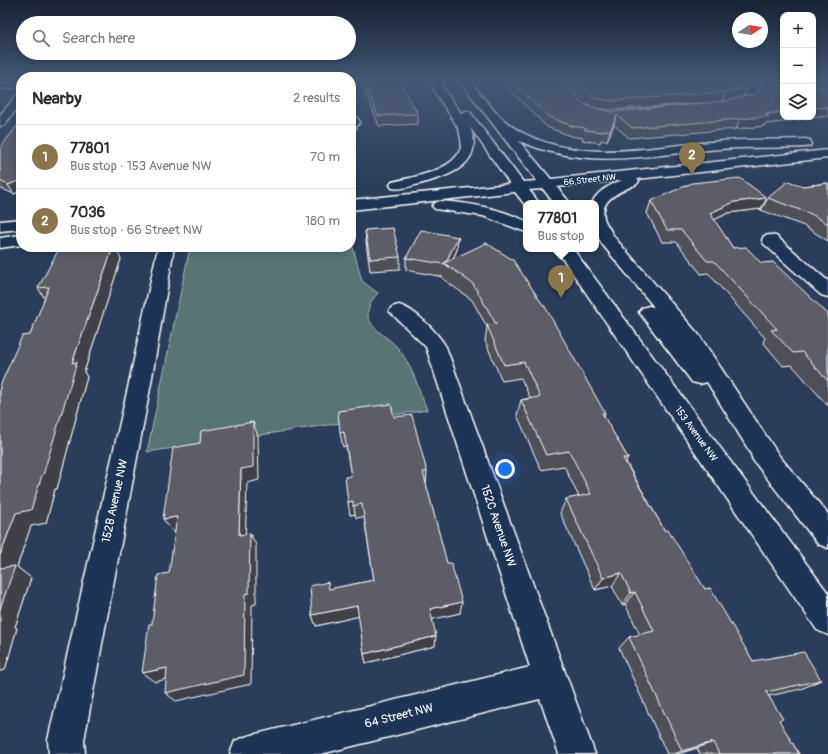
<!DOCTYPE html>
<html lang="en">
<head>
<meta charset="utf-8">
<style>
  body { margin:0; font-family:Pangolin,sans-serif; background:#f7f7f7; color:#2b2b33 }
  .controls { position:absolute; right:12px; top:12px; display:grid; overflow:hidden; border-radius:8px; box-shadow:0 2px 6px #0003 }
  .controls button { width:36px; height:36px; display:grid; place-items:center; padding:0; border:0; border-bottom:1px solid #e1e1e2; background:#fff; color:#2b2b33; font:20px sans-serif }
  .compass { position:absolute; left:732px; top:12px; width:36px; height:36px; border-radius:50%; background:#fff; box-shadow:0 2px 6px #0003; rotate:78deg }
  .you { position:absolute; left:505px; top:469px; width:14px; height:14px; margin:-10px; border:3px solid #fff; border-radius:50%; background:#1a73e8; box-shadow:0 0 0 6px #1a73e833 }
  .badge { display:grid; place-items:center; width:26px; height:26px; border-radius:50%; background:#8a764a; color:#fff; font-size:13px; font-weight:700 }
  .pin { position:absolute; translate:-50% -33px; filter:drop-shadow(0 1px 2px #0008) }
  .pin::after { content:''; position:absolute; top:21px; width:14px; height:12px; background:inherit; clip-path:polygon(0 0,100% 0,50% 100%) }
  .popup { position:absolute; left:523px; top:200px; width:76px; height:52px; box-sizing:border-box; display:grid; place-content:center; border-radius:8px; background:#fff; filter:drop-shadow(0 1px 3px #0005); font-size:13px; white-space:nowrap; color:#7c7c81 }
  .popup b { font-size:15px; color:#2b2b33 }
  .popup::after { content:''; position:absolute; left:50%; top:100%; margin-left:-8px; border:8px solid transparent; border-top-color:#fff }
  .list { margin:0; padding:0; list-style:none }
  h2 { display:flex; justify-content:space-between; align-items:center; height:52px; margin:0; padding:0 16px; font-size:17px }
  h2 small { font-size:13px; font-weight:400; color:#7c7c81 }
  .list li { display:grid; grid-template-columns:26px 1fr auto; gap:12px; align-items:center; box-sizing:border-box; height:64px; padding:0 16px; border-top:1px solid #e1e1e2 }
  .list b { display:block; font-size:15px; white-space:nowrap }
  .list p { margin:0; font-size:13px; white-space:nowrap; color:#7c7c81 }
  .list em { font-size:13px; font-style:normal; color:#7c7c81 }
  .icon { flex:none; width:22px; height:22px; fill:none; stroke:currentColor; stroke-width:2; stroke-linecap:round; stroke-linejoin:round }
  .map { position:relative; flex:none; width:828px; height:754px; overflow:hidden }
  .search { position:absolute; background:#fff; box-shadow:0 2px 6px #0003; left:16px; top:16px; width:340px; height:44px; display:flex; align-items:center; gap:10px; box-sizing:border-box; padding:0 14px; border-radius:22px; color:#7c7c81; font-size:15px }
  .panel { position:absolute; background:#fff; box-shadow:0 2px 6px #0003; left:16px; top:72px; width:340px; height:180px; border-radius:16px }
  .map>svg:first-child { display:block }
</style>
</head>
<body>
<div class="map">
<svg width="828" height="754" viewBox="0 0 828 754">
  <rect width="100%" height="100%" fill="#2a3d5a"/>
  <filter id="ink" filterUnits="userSpaceOnUse"><feTurbulence type="fractalNoise" baseFrequency=".025" numOctaves="2"/><feDisplacementMap in="SourceGraphic" scale="8" xChannelSelector="R" yChannelSelector="G"/><feConvolveMatrix kernelMatrix="1 2 1 2 8 2 1 2 1" color-interpolation-filters="sRGB"/></filter>
  <g filter="url(#ink)">
    <path fill="#577573" stroke="#abbab9" d="M351 240 362 281 378 293C373 299 367 306 368 315 369 328 388 337 396 346 412 364 418 388 427 410L147 452 189 252 198 247H351Z"/>
    <g fill="none" stroke-linecap="round" stroke-linejoin="round">
      <defs>
        <g id="minor">
          <polygon points="21,81 21,87 0,89 0,83"/>
          <polygon points="755,84 760,87 751,102 723,109 719,108 717,106 719,104 743,98 751,85"/>
          <polygon points="21,94 21,104 4,125 0,126 0,115 17,95"/>
          <polygon points="351,114 355,115 360,122 355,129 351,130"/>
          <polygon points="770,235 776,236 828,281 828,297 821,295 764,244 762,240 764,236"/>
          <polygon points="158,247 174,247 151,383 84,740 85,754 49,754 48,740 129,383"/>
          <path d="M399 305C415 309 438 333 446 347L595 754H559L540 699 321 754H230L235 741 248 736 530 667 426 347 389 311 392 307Z"/>
        </g>
        <g id="secondary">
          <path d="M432 79H442V87L461 113 466 111 470 112 523 182 537 181 458 79H469C485 100 500 122 525 134 583 163 649 147 711 142 742 139 774 140 805 139L810 140 811 143 810 146 805 147C773 148 740 147 708 150 639 157 585 169 519 141L551 179 828 150V158L637 179 639 181 637 184C622 191 597 199 605 221 608 227 612 233 615 238L699 335 780 457 828 514V548L818 544 753 460 750 452 707 382 700 384 692 382 639 312 642 308 649 306 654 307 602 244 596 233V203H592C598 190 609 186 622 180L557 187 570 203H554L543 189 529 190 539 203H526V206L515 192 351 210V200L510 184 470 127C486 164 448 177 419 184 411 186 401 190 392 188L390 185 392 182C413 177 466 169 461 139 460 128 452 118 446 109 440 99 432 91 432 79Z"/>
          <path d="M440 201C470 203 499 208 526 221V232L483 216 435 209 432 206 435 203Z"/>
          <polygon points="21,219 21,229 0,231 0,221"/>
          <polygon points="21,235 21,245 0,248 0,238"/>
          <polygon points="556,249 573,249 828,593 828,635 817,630"/>
        </g>
      </defs>
      <use href="#minor" stroke="#fff" stroke-width="3"/>
      <use href="#secondary" stroke="#fff" stroke-width="3"/>
      <use href="#minor" fill="#1d3557" fill-rule="evenodd"/>
      <use href="#secondary" fill="#1d3557" fill-rule="evenodd"/>
    </g>
    <g fill="#505059" stroke="#fff" fill-rule="evenodd">
      <polygon points="360,79 398,79 418,114 418,124 379,126"/>
      <path d="M499 79H560L585 105 592 107 564 79H783V117L813 79H828V116L765 124 764 126 736 129 629 138 614 125 607 141 601 140 600 143 582 140 583 138 570 136 547 127ZM751 81 769 84 756 94 724 101 742 97 747 90ZM700 103 611 112 601 109 608 110Z"/>
      <polygon points="21,121 21,191 14,194 0,188 0,148"/>
      <polygon points="828,183 828,241 804,226 761,210 768,198 803,186"/>
      <polygon points="651,201 761,209 728,213 714,220 733,248 761,263 828,314 828,406 792,365 783,366 763,342 765,338 708,273 701,274 678,244 676,242 662,242 647,213"/>
      <polygon points="365,230 400,257 400,269 370,271 366,242"/>
      <polygon points="458,237 457,250 453,259 605,413 604,417 628,458 626,462 665,531 753,661 821,680 801,689 769,696 779,721 799,754 700,754 697,748 678,754 667,754 619,648 629,637 640,635 625,604 622,605 612,586 595,590 560,513 566,499 579,497 564,466 541,470 517,415 521,400 530,398 521,378 502,381 485,341 487,327 472,300 443,279 443,277 406,270 406,258"/>
      <polygon points="121,259 84,372 87,377 57,489 55,489 46,523 31,526 17,567 31,578 15,627 17,628 5,670 0,671 0,386 30,335 45,299 38,288"/>
      <polygon points="394,417 427,472 426,485 460,613 432,619 435,646 366,663 364,654 359,616 316,626 312,615 330,589 374,580 364,517 356,518 355,514 350,515 351,476 346,446 343,447 340,433"/>
    </g>
    <g fill="#414148" stroke="#fff">
      <polygon points="0,79 9,79 7,81 0,82"/>
      <polygon points="483,79 496,79 483,80"/>
      <polygon points="751,81 747,90 742,97 722,102 726,92"/>
      <polygon points="828,107 828,116 765,124 764,126 736,129 740,119 766,114 783,112 783,117 813,117 813,108"/>
      <polygon points="617,115 614,125 607,141 610,131"/>
      <polygon points="21,180 21,191 14,194 8,185"/>
      <polygon points="767,198 761,209 728,213 704,225 710,213 734,202"/>
      <polygon points="458,237 457,250 449,267 445,264"/>
      <polygon points="113,247 115,247 121,259 84,372 87,377 57,489 55,489 46,523 31,526 17,567 31,578 15,627 17,628 5,670 0,671 0,555 72,363"/>
      <polygon points="253,422 258,437 259,480 247,483 245,547 239,535 241,469"/>
      <polygon points="623,458 628,458 620,473"/>
      <polygon points="353,501 355,514 350,515 348,502"/>
      <polygon points="177,517 186,530 173,532 163,519"/>
      <polygon points="250,533 256,545 256,604 252,605 251,684 176,701 165,693 245,594"/>
      <polygon points="621,573 612,586 595,590 603,578"/>
      <polygon points="635,592 625,604 622,605 631,593"/>
      <polygon points="462,602 460,613 430,620 430,609"/>
      <polygon points="357,606 360,616 316,626 312,615"/>
      <polygon points="436,636 435,646 366,663 364,654"/>
      <polygon points="167,668 178,676 155,682 142,673"/>
      <polygon points="713,742 697,748 678,754 674,754 682,751"/>
    </g>
    <g fill="#5d5d67" stroke="#fff">
      <polygon points="363,79 398,79 418,114 378,116"/>
      <polygon points="509,79 560,79 585,105 611,112 726,101 756,94 763,83 783,84 783,112 766,114 769,116 740,119 632,128 617,115 610,131 604,130 603,132 585,130 585,128 572,126 549,117"/>
      <polygon points="575,79 744,79 751,81 746,87 726,92 611,101 595,98"/>
      <polygon points="813,79 828,79 828,80 817,80 817,88 828,88 828,107 813,108"/>
      <polygon points="21,121 21,180 8,185 0,181 0,148"/>
      <polygon points="740,178 767,198 734,202 710,213 733,248 746,247 761,263 773,262 828,314 828,381 802,352 793,353 771,330 777,329 714,261 707,261 683,232 681,230 667,230 651,201 692,183"/>
      <polygon points="788,181 803,186 828,183 828,224 811,214 768,198"/>
      <polygon points="393,228 400,257 370,259 365,230"/>
      <polygon points="421,230 458,237 446,262 444,263 444,264 406,258"/>
      <polygon points="486,243 513,260 543,305 544,305 605,413 602,413 628,458 623,458 665,531 668,530 705,589 710,588 753,661 804,652 821,680 766,692 783,719 779,720 799,754 719,754 713,742 682,751 629,637 654,631 635,592 631,593 621,573 603,578 566,499 591,494 569,451 546,455 521,400 540,397 524,362 504,365 487,325 496,324 473,284 444,263"/>
      <polygon points="60,247 113,247 72,363 77,362 43,475 42,475 31,510 16,513 0,555 0,386 22,336 30,335 49,287 38,288"/>
      <polygon points="391,404 394,417 412,415 427,472 423,472 447,563 451,563 462,602 430,609 436,636 364,654 357,606 312,615 310,586 328,582 329,589 374,580 362,504 353,506 353,501 348,502 345,477 351,476 344,432 340,433 338,411"/>
      <polygon points="253,422 253,467 241,469 239,535 250,533 249,593 245,594 244,675 165,693 167,668 142,673 149,624 152,624 158,575 169,573 177,517 163,519 173,448 200,443 201,431"/>
      <polygon points="15,566 0,609 0,568"/>
    </g>
  </g>
  <linearGradient id="sky" x2="0" y2="1"><stop stop-color="#172232"/><stop offset="0.43" stop-color="#445776"/><stop offset="1" stop-color="#445776" stop-opacity="0"/></linearGradient>
  <rect width="828" height="185" fill="url(#sky)"/>
  <g text-anchor="middle" dominant-baseline="central" stroke-width="3" stroke-linejoin="round" paint-order="stroke">
    <g font-size="9" fill="#fff" stroke="#1d3557">
      <text transform="translate(590 180) rotate(-6)">66 Street NW</text>
    </g>
    <g font-size="10" fill="#fff" stroke="#1d3557">
      <text transform="translate(696 434) rotate(54)">153 Avenue NW</text>
    </g>
    <g font-size="12" fill="#fff" stroke="#1d3557">
      <text transform="translate(115 501) rotate(-78)">152B Avenue NW</text>
      <text transform="translate(498 526) rotate(71)">152C Avenue NW</text>
      <text transform="translate(399 716) rotate(-14)">64 Street NW</text>
    </g>
  </g>
</svg>
<div class="controls">
<button>+</button>
<button>−</button>
<button><svg class="icon" aria-label="layers" viewBox="0 0 24 24"><path d="M12 4l9 5-9 5-9-5zM3 14l9 5 9-5"/></svg></button>
</div>
<svg class="compass" viewBox="-18 -18 36 36"><path d="M0-13l5 13h-10z" fill="#e53935"/><path d="M0 13l5-13h-10z" fill="#7c7c81"/></svg>
<div class="you"></div>
<div class="pin badge" style="left:561px;top:298px">1</div>
<div class="popup"><b>77801</b>Bus stop</div>
<div class="pin badge" style="left:692px;top:175px">2</div>
<div class="search"><svg class="icon" aria-label="search" viewBox="0 0 24 24"><circle cx="10" cy="10" r="6"/><path d="M15 15l6 6"/></svg>Search here</div>
<section class="panel">
<h2>Nearby<small>2 results</small></h2>
<ul class="list">
<li><span class="badge">1</span><div><b>77801</b><p>Bus stop · 153 Avenue NW</p></div><em>70 m</em></li>
<li><span class="badge">2</span><div><b>7036</b><p>Bus stop · 66 Street NW</p></div><em>180 m</em></li>
</ul>
</section>
</div>
</body>
</html>
